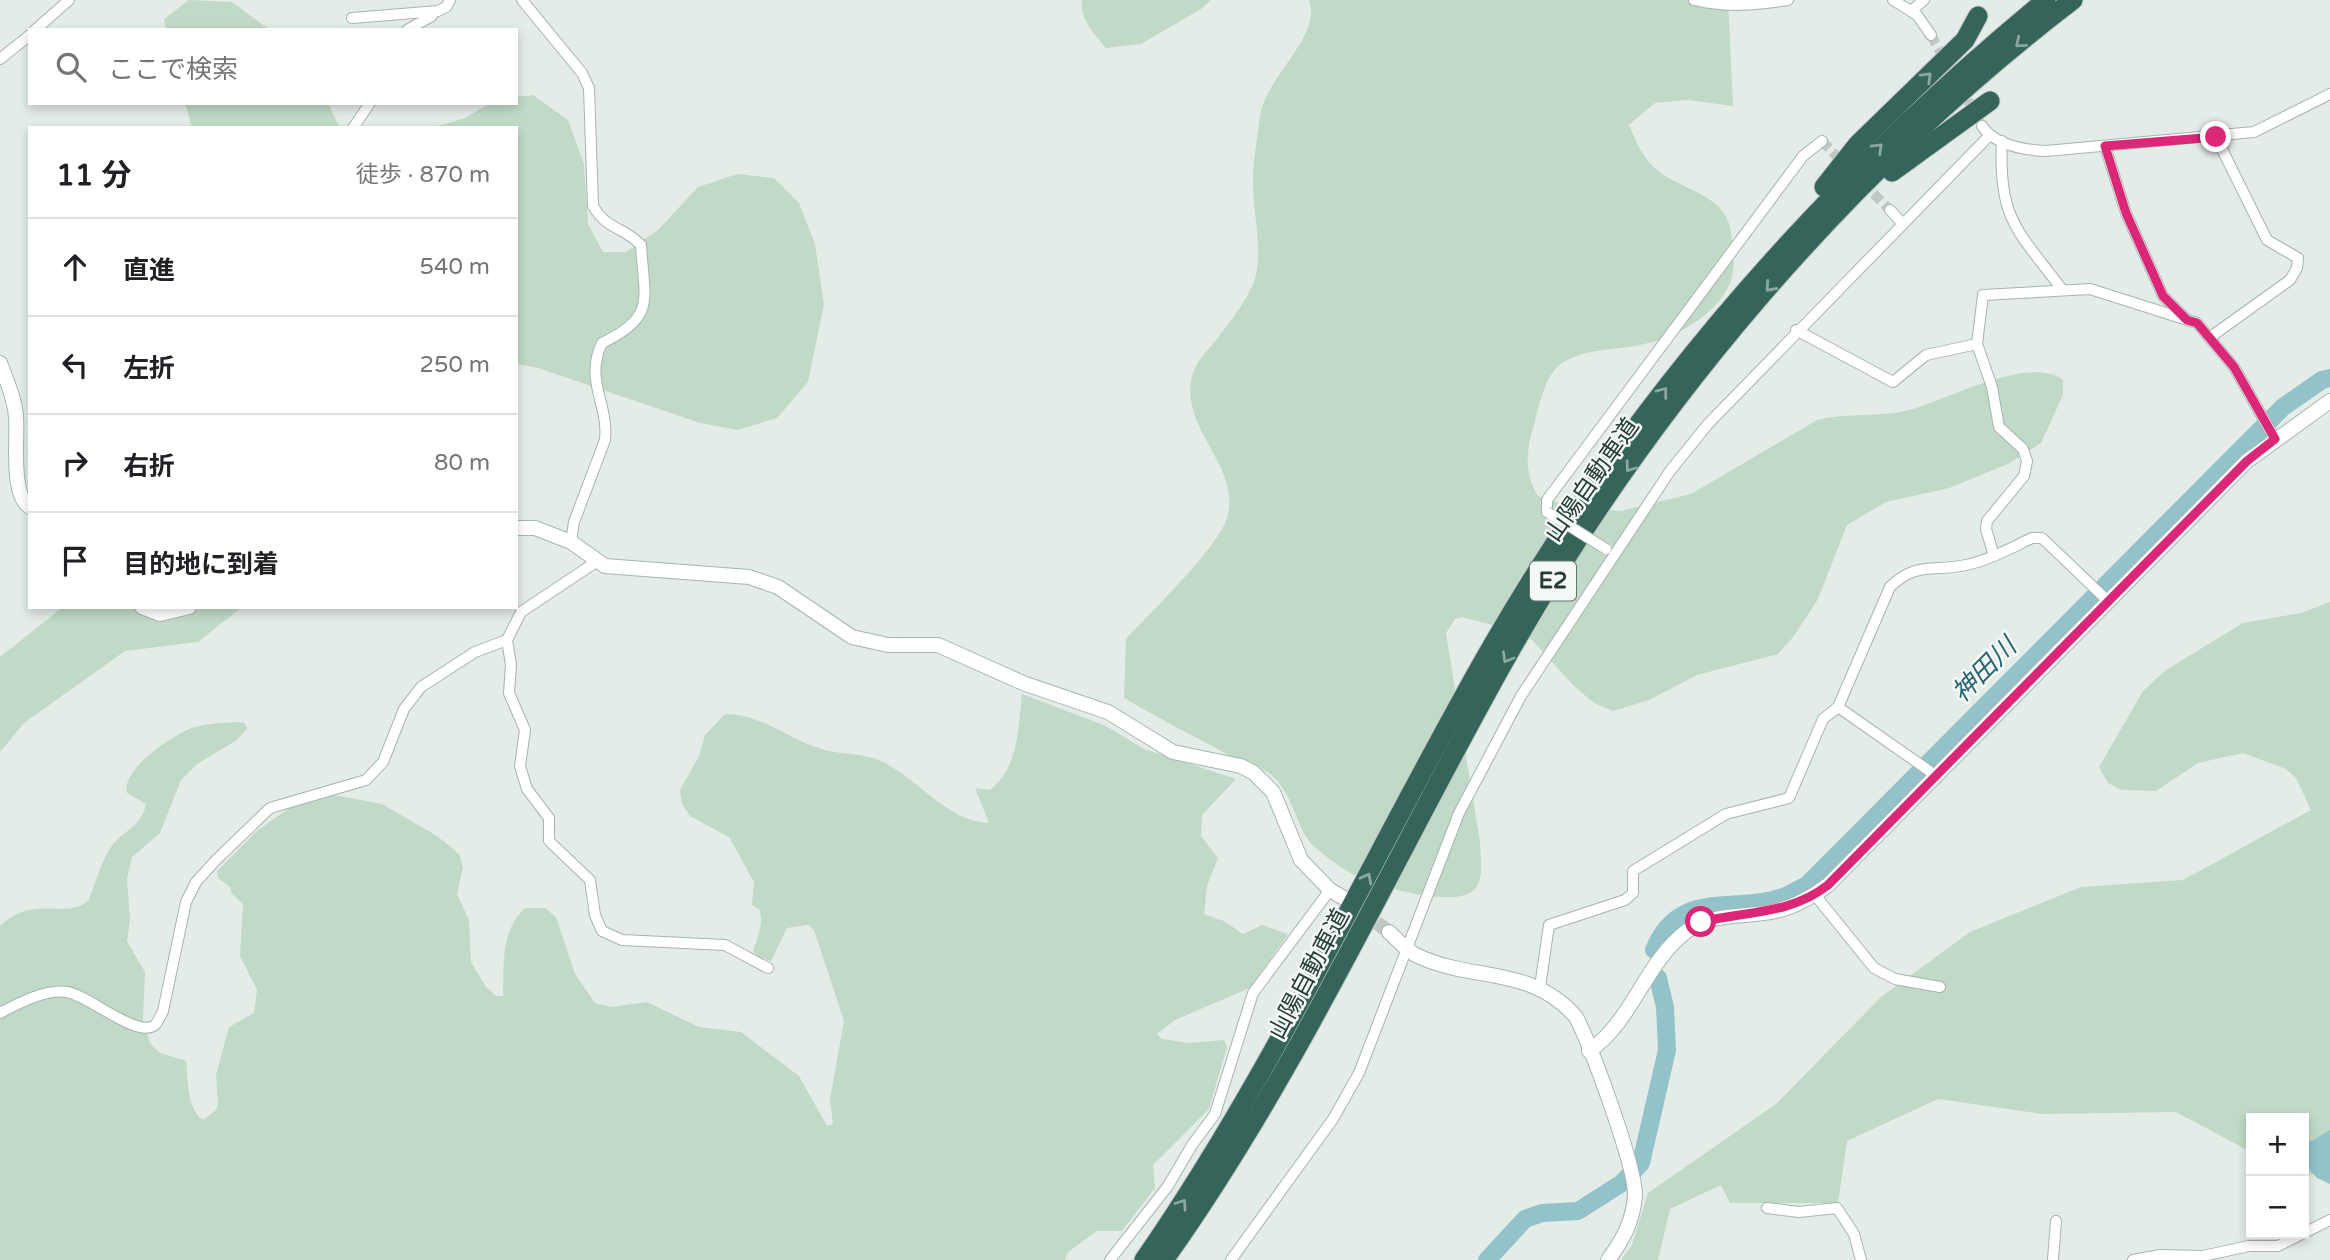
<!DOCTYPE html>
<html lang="ja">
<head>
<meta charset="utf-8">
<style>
  body { margin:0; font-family:"Varela Round","Noto Sans JP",sans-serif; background:#f2f2f2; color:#202124 }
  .controls { position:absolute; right:21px; bottom:21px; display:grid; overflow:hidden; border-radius:0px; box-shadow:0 4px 10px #0003 }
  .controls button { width:63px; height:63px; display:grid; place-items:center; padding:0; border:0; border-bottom:2px solid #e0e0e0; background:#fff; color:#202124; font:35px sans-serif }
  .stop { position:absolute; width:21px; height:21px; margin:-16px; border:5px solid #db2777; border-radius:50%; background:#fff }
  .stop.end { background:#db2777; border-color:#fff; box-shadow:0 2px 7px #0008 }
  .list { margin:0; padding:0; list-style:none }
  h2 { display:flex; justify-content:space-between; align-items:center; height:91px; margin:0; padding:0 28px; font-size:30px }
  h2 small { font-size:23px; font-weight:400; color:#757577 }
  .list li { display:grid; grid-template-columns:46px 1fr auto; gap:21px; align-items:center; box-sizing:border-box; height:98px; padding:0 28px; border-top:2px solid #e0e0e0 }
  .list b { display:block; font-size:26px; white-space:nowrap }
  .list em { font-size:23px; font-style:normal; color:#757577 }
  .icon { flex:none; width:38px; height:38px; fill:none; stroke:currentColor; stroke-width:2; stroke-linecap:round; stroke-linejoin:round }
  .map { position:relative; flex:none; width:2330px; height:1260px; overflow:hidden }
  .search { position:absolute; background:#fff; box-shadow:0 4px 10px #0003; left:28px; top:28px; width:490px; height:77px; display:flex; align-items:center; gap:18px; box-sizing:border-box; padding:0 24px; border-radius:0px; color:#757577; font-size:26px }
  .panel { position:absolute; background:#fff; box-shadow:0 4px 10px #0003; left:28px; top:126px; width:490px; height:483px; border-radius:0px }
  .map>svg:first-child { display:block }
</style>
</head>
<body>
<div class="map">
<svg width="2330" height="1260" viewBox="0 0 2330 1260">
  <rect width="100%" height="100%" fill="#e4ece8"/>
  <g fill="#c0dac7">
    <polygon points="189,0 232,2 270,30 166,30 164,19"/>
    <path d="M1082 0H1211L1201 9 1141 44 1106 48C1095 35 1079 18 1082 0Z"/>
    <path d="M1309 0H1728L1733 106 1688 100 1655 103 1629 125C1636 142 1643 158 1657 170 1679 189 1723 194 1730 227 1733 244 1737 270 1729 285 1716 315 1675 338 1644 344 1617 351 1588 347 1562 363 1545 374 1539 406 1534 425 1526 450 1524 473 1538 496L1575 508 1620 511 1691 494 1817 420C1847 412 1879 418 1909 410 1945 401 2030 354 2063 380V395L2041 443 2008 464 1949 488 1886 502 1847 525 1818 599 1794 636 1778 654 1697 675 1649 700 1613 711 1594 703 1574 686 1532 640 1515 631 1462 617 1455 619 1446 633 1480 842C1480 855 1485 878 1475 889 1459 908 1388 889 1367 881 1348 873 1329 860 1314 846 1294 828 1295 790 1266 771 1256 764 1242 762 1232 757 1196 737 1159 719 1124 698L1126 639C1151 612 1217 549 1227 518 1243 466 1176 427 1193 373 1197 360 1209 349 1217 339 1231 320 1253 294 1257 270 1261 240 1252 206 1253 175 1254 156 1257 136 1260 117 1265 76 1322 38 1309 0Z"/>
    <polygon points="533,95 568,120 584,164 588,224 603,252 626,252 658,230 698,187 737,174 774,178 799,203 815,244 824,304 808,382 777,418 738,430 700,423 538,368 516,364 516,128 432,128 465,118 491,103 516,103 516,97"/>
    <polygon points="185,103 328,103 340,128 192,128"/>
    <polygon points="2330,602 2330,1176 2304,1174 2304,1118 2251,1118 2251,1152 2176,1112 2042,1114 1938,1099 1847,1141 1838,1203 1730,1203 1721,1185 1670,1209 1658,1260 1621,1260 1632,1245 1648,1193 1776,1104 1881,997 1970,932 2081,887 2183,880 2311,810 2296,778 2286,769 2243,753 2198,763 2156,791 2121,790 2108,783 2099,767 2143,691 2166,670 2243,623 2301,613"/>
    <polygon points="63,607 242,607 198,642 125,651 24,723 0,752 0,657"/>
    <path d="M1022 694 1106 726 1144 749 1236 779 1202 815 1201 836 1218 858 1207 886 1204 914 1224 921 1243 934 1262 925 1288 934 1250 988 1175 1020 1157 1034 1162 1039 1189 1043 1224 1040 1227 1047 1209 1109 1153 1165 1155 1188 1122 1231H1097L1068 1252 1065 1260H0V926C34 894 65 920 88 901 95 885 100 865 109 850 120 831 141 829 146 804L127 793C121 769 170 738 189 729 204 723 223 723 239 722L245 723 247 729 237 740 197 764 181 780 160 833 132 857 127 878 130 920 127 941 145 972 143 1020 150 1043 160 1053 186 1061C188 1078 187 1110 203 1120L215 1111 218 1105 216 1075 229 1027 254 1013 257 990 240 956 243 904 232 894 230 887 218 878 217 871 258 830 298 802 333 795 382 804 437 836 459 854 463 867 457 894 469 920 471 962 486 987 496 996H503C504 964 500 932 525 908H545L556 917 575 974 595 1003 611 1007 647 1002 699 1027 741 1032 799 1076 827 1126 833 1124 830 1099 844 1021 814 930 808 925 787 928 771 961 757 956 753 950C758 937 764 922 759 909L752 905 754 882 729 837 690 816 682 804 680 790 699 756 705 735 725 714C766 715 789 741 825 750 844 755 865 753 883 762 918 779 948 822 989 823L975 788 990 790C1019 767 1018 728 1022 694Z"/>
  </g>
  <polygon fill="#93c2ca" points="2330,1130 2330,1184 2317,1178 2304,1163 2304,1139 2312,1141"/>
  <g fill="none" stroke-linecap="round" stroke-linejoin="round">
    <g stroke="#93c2ca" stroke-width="18">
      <path d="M1654 950C1679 888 1734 914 1783 897 1791 894 1799 889 1807 885L2283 407 2322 380 2330 378"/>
      <polyline points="1487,1260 1525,1219 1542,1213 1578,1211 1622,1183 1641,1163 1667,1050 1665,1007 1658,978"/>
    </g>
    <g stroke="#bec9c4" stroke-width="10" stroke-dasharray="10 5" stroke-linecap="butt">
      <polyline points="1931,35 1982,126"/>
      <polyline points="1822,141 1844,164"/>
      <polyline points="1863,183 1890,210"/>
    </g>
    <polyline stroke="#bec9c4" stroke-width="14" stroke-dasharray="14 7" stroke-linecap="butt" points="1360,910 1389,932"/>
    <defs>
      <g id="street">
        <path d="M522 0 582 73 589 88 593 206C608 231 623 226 641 245 644 299 657 317 602 343 584 381 609 404 605 440L574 522 571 542"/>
        <path d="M1694 0C1726 8 1755 5 1788 0"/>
        <polyline points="1893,0 1917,15 1931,35"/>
        <polyline points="1911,11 1924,0"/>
        <polyline points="352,18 438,11 446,7 450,0"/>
        <polyline points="35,30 69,0"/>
        <polyline points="407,30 432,16"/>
        <polyline points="0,59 30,35"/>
        <path d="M1982 126C1995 145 2024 150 2046 151L2254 132 2330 94"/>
        <polyline points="353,128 370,103"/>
        <path d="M2002 141C1998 218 2017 230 2061 288"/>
        <polyline points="2105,146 2126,213 2163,296 2187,320"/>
        <polyline points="1890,210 1902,223"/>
        <polyline points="1796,330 1893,382 1926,355 1977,344"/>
        <polyline points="2209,338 2290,280 2297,268 2298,258 2267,240 2216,137"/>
        <polyline points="1547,512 1547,500 1803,156 1822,141"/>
        <polyline points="1994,556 1986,529 1987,521 2024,476 2027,461 2023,449 1999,427 1992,387 1977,344 1983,295 2090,289 2197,323 2234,367 2275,439"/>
        <polyline points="596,562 521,612 507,640 511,665 509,693 525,730 520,766 527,789 549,818 549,841 590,880 595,915 602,931 622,940 725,945 768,968"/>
        <polyline points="1838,707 1938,777"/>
        <polyline points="1815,895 1874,968 1895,979 1940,987"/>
        <path d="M1540 987 1549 925 1625 900 1633 893V871L1726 814 1789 798 1823 719 1838 707 1890 587C1916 561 1934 572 1966 565 1989 560 2011 548 2032 538H2042L2109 602"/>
        <path d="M0 1013C19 1003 45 989 67 992 88 995 138 1039 155 1025 158 1022 161 1015 163 1011L186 902 196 882 216 860 270 808 366 780 383 762 404 709 421 687 475 652 507 640"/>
        <polyline points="1767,1208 1799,1212 1837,1208 1854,1234 1861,1260"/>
        <polyline points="1110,1260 1168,1186 1192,1145 1215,1114 1253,993 1330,890"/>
        <polyline points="1231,1260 1333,1119 1359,1073 1459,813 1521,696 1670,471 1708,424 1989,136"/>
        <polyline points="2053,1260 2056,1221"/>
        <polyline points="2133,1260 2160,1255 2203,1256 2249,1246 2278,1246 2330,1220"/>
      </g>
      <g id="secondary">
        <path d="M0 363C6 379 15 399 16 417 18 437 10 496 30 507"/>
        <polyline points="516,528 535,528 571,542 605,566 749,577 778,587 852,637 888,645 938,645 1023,683 1108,712 1173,752 1241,766 1254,773 1273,792 1301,860 1330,890 1342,897"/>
        <polyline points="142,607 160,614 189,607"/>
        <path d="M1389 932C1398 940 1406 951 1418 956 1473 982 1531 965 1576 1017 1591 1046 1636 1167 1635 1196 1633 1221 1623 1240 1608 1260"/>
        <path d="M1589 1051C1633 1021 1645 962 1687 931 1713 912 1746 918 1776 911 1794 907 1813 896 1828 885L2247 461 2330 401"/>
      </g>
      <g id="highway">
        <polyline points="1892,172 1990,101"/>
        <polyline points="1824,187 1858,144 1965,40 1978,16"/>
        <path d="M1144 1260C1279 1065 1374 851 1492 646 1635 398 1825 182 2046 0"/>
        <path d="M1164 1260C1298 1072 1393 859 1506 658 1648 407 1843 176 2073 0"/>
      </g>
    </defs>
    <use href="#street" stroke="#a7b4af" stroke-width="12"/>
    <use href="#secondary" stroke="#a4b6b0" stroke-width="16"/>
    <use href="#highway" stroke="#c2c8c7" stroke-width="21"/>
    <use href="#street" stroke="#fff" stroke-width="10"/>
    <use href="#secondary" stroke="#fff" stroke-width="14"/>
    <use href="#highway" stroke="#35645a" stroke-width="19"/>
    <defs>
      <polyline id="street-bridge" points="1547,512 1606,549"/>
    </defs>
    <use href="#street-bridge" stroke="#a7b4af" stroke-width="12" stroke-linecap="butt"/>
    <use href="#street-bridge" stroke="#fff" stroke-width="10"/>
  </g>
  <defs><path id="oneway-chevron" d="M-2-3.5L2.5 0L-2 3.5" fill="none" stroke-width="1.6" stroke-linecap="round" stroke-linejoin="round" transform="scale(1.75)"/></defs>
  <g stroke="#8ba7a1">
    <use href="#oneway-chevron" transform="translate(2020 43) rotate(140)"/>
    <use href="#oneway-chevron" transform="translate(1927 77) rotate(-44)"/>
    <use href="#oneway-chevron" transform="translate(1878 148) rotate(-44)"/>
    <use href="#oneway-chevron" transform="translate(1770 287) rotate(132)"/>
    <use href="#oneway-chevron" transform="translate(1663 392) rotate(-53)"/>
    <use href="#oneway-chevron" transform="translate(1630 467) rotate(126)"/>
    <use href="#oneway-chevron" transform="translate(1507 658) rotate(120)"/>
    <use href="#oneway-chevron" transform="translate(1367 878) rotate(-62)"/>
    <use href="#oneway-chevron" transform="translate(1182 1204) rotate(-56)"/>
  </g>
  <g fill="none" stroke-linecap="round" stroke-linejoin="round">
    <path stroke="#db2777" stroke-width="9" d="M1701 922C1745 911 1790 915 1828 885L2247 461 2275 439 2234 367 2197 323 2187 320 2163 296 2126 213 2105 146 2216 137"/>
  </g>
  <g text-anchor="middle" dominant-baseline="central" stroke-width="5" stroke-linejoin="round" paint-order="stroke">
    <rect fill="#f4f9f7" stroke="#647570" stroke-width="2" x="1530" y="561.5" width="46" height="39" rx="5"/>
    <g font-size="23" font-weight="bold" fill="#263c36">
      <text x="1553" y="581">E2</text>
    </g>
    <g font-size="24" fill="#263c36" stroke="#f4f9f7">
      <text transform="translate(1592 480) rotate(-55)">山陽自動車道</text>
      <text transform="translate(1309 974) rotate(-62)">山陽自動車道</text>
    </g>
    <g font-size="26" font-style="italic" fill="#266571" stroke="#f4f9f7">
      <text transform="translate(1984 670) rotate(-45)">神田川</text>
    </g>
  </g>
</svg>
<div class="controls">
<button>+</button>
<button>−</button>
</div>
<div class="stop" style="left:1701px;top:922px"></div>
<div class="stop end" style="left:2216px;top:137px"></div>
<div class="search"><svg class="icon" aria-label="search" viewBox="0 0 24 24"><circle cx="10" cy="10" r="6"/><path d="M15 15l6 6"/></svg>ここで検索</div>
<section class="panel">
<h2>11 分<small>徒歩 · 870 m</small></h2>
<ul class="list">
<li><svg class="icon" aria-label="ahead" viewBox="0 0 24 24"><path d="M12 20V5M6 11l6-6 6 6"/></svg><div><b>直進</b></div><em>540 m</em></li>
<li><svg class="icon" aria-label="left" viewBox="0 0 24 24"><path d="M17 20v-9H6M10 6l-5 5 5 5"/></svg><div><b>左折</b></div><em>250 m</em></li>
<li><svg class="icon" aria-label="right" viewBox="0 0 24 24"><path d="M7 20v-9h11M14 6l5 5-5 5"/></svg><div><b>右折</b></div><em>80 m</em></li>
<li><svg class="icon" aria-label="arrive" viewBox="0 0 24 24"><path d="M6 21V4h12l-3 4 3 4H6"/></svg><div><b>目的地に到着</b></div></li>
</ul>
</section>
</div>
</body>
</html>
